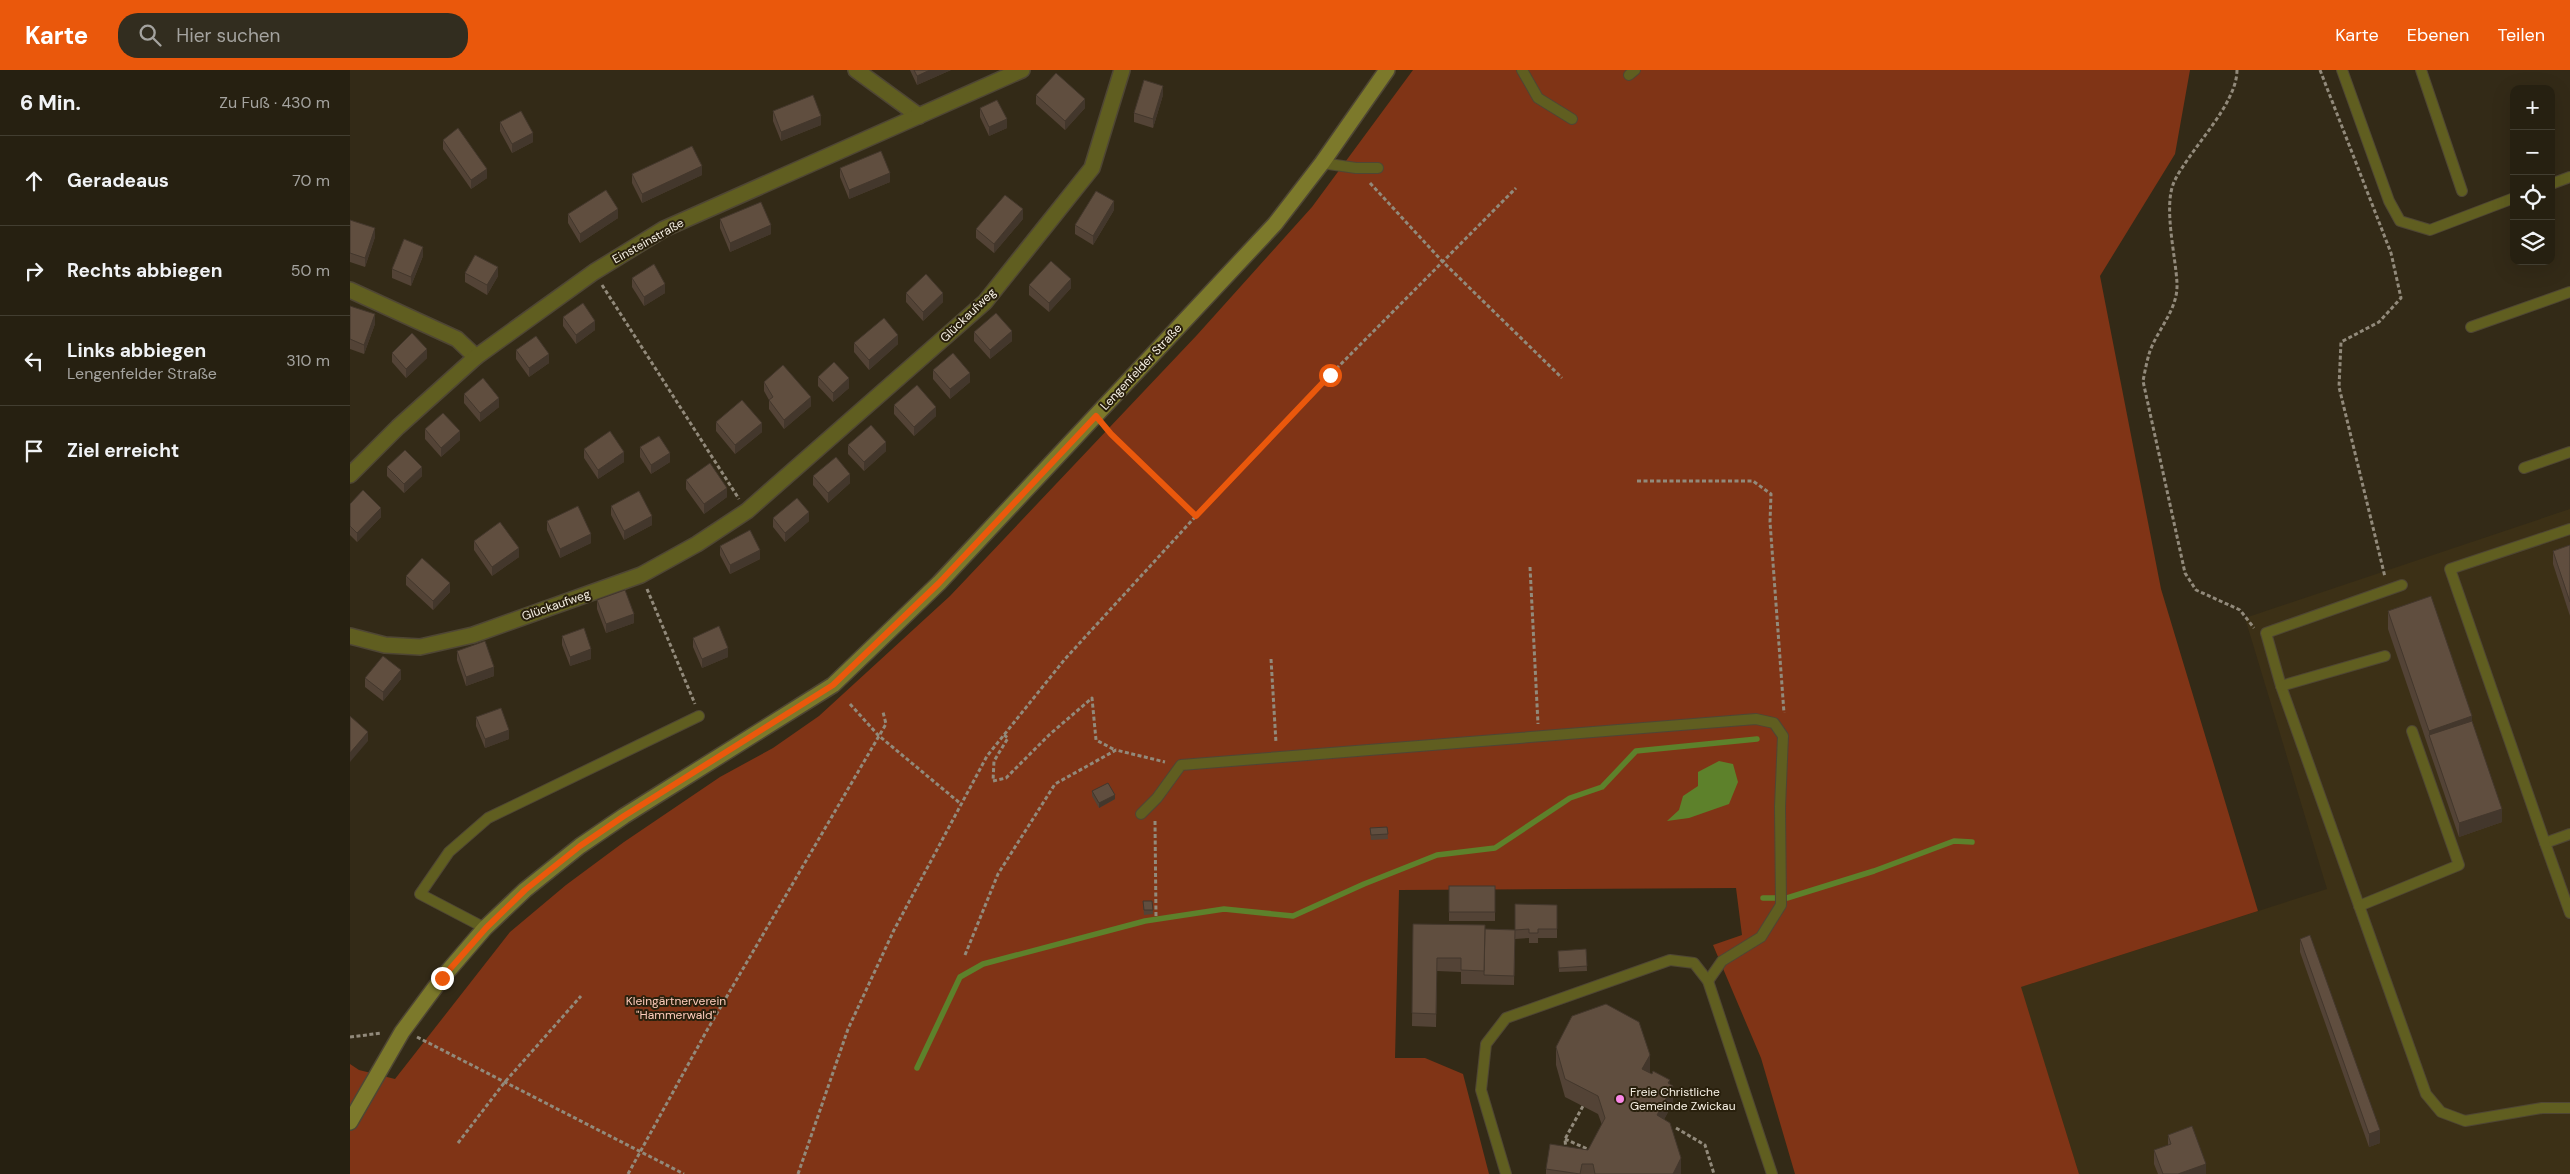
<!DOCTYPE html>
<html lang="de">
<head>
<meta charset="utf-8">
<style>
  body { margin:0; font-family:"DM Sans",sans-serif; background:#322d1f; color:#f1f3f6 }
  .controls { position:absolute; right:15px; top:15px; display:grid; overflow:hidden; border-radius:10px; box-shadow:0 5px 20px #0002 }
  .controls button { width:45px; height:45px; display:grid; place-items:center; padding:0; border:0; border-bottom:1px solid #423e31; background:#262011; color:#f1f3f6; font:25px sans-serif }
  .stop { position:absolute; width:15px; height:15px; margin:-11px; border:4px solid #ea580c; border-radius:50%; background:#fff }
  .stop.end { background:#ea580c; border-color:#fff; box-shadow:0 1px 5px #0008 }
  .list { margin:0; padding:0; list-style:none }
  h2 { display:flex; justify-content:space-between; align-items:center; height:65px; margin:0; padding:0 20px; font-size:21px }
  h2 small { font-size:16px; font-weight:400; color:#a4a39f }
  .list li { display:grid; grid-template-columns:32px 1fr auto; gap:15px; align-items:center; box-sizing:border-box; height:90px; padding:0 20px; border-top:1px solid #423e31 }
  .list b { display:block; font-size:19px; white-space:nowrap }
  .list p { margin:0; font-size:16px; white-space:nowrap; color:#a4a39f }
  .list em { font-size:16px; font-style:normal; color:#a4a39f }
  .icon { flex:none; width:28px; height:28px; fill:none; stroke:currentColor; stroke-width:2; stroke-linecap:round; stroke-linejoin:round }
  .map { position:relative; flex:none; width:2220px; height:1104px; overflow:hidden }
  header { display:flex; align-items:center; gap:30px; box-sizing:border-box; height:70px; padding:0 25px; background:#ea580c; color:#fff }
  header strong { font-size:24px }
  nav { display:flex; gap:28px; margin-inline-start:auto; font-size:18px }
  .search { width:350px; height:45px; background:#322d1f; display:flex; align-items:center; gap:12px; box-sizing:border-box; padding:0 18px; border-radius:20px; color:#a4a39f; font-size:19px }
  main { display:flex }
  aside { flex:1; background:#262011 }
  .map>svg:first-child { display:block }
</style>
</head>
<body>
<header>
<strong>Karte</strong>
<div class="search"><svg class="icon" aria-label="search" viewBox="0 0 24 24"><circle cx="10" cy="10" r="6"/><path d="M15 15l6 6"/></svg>Hier suchen</div>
<nav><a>Karte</a><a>Ebenen</a><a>Teilen</a></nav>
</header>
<main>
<aside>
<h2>6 Min.<small>Zu Fuß · 430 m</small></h2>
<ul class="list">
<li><svg class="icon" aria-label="ahead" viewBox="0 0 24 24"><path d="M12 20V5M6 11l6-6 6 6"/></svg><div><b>Geradeaus</b></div><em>70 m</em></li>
<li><svg class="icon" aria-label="right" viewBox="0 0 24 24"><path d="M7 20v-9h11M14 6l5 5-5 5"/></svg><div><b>Rechts abbiegen</b></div><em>50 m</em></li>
<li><svg class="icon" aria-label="left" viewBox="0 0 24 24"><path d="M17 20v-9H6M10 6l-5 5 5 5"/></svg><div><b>Links abbiegen</b><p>Lengenfelder Straße</p></div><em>310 m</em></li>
<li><svg class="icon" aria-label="arrive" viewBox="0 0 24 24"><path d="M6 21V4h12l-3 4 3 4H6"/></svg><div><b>Ziel erreicht</b></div></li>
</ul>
</aside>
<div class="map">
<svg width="2220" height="1104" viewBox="0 0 2220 1104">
  <rect width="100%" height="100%" fill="#332a17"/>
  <polygon fill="#3c3016" points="2220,439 2220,1104 1729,1104 1670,917 1977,819 1895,548"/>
  <polygon fill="#803416" points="1063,0 1840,0 1825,84 1750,206 1811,519 1908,841 1671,917 1729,1104 1445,1104 1411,988 1363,875 1392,865 1386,818 1049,820 1045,988 1075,988 1113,1004 1139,1104 0,1104 0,994 9,1000 45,1009 160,862 216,815 274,772 370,707 423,678 469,646 600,526 847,265 962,137"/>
  <polygon fill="#5d812b" points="1369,691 1383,694 1388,712 1379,734 1339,748 1317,751 1329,740 1333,726 1348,716 1348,702"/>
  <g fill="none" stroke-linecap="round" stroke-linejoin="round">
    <g stroke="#5d812b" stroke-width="5.5">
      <polyline points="1413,828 1425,828"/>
      <polyline points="1437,828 1524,801 1604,771 1622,772"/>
      <polyline points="567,998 610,907 633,894 795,851 874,839 943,846 1014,814 1087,785 1145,778 1220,728 1252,717 1286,681 1407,669"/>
    </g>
    <defs>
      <g id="service">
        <polyline points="1172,0 1188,28 1222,49"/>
        <polyline points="1992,0 2039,131 2050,151 2080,160 2164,128"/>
        <polyline points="2071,0 2112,121"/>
        <polyline points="1279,5 1285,0"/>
        <polyline points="972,93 1006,98 1028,98"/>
        <polyline points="2201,114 2220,107"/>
        <polyline points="2121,257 2220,222"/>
        <polyline points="2174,398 2220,382"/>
        <polyline points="2052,515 1916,563 1931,616 2076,1024 2091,1042 2115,1051 2192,1038 2220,1038"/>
        <polyline points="1931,616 2035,586"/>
        <polyline points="791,744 807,728 831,695 1406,649 1424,653 1433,666 1430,737 1431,835 1411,867 1372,891 1358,911"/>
        <polyline points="2220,764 2195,773 2220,843"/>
        <polyline points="2195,773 2100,499 2220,459"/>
        <polyline points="2009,836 2109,795 2062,661"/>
        <polyline points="135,858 70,824 99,782 138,748 349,646"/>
        <polyline points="1156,1104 1131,1020 1136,974 1156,948 1320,890 1344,893 1358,911 1422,1104"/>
      </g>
      <g id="minor">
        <polyline points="506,0 569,46"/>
        <polyline points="0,220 107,269 126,287"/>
        <polyline points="0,405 48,357 126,287 244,202 314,159 672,0"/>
        <polyline points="0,566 35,575 70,577 123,565 291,505 347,474 397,441 635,232 742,98 772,0"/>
      </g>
      <polyline id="secondary" points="0,1052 52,962 92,908 135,858 175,820 230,776 274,746 483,615 589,513 925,154 972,93 1037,0"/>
    </defs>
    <use href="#service" stroke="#4f4634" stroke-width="12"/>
    <use href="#minor" stroke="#4f4634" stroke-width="18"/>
    <use href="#secondary" stroke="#4f4634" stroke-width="18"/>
    <g stroke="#928a7b" stroke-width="3" stroke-dasharray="4 2.5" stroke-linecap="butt">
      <path d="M1887 0C1887 35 1839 80 1824 112 1813 137 1826 187 1827 214 1828 239 1808 259 1800 281 1797 290 1795 301 1793 311L1835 503 1846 520 1890 540 1904 558"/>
      <polyline points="1970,0 2041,183 2051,228 2029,252 1991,272 1989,317 2035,507"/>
      <polyline points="1020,113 1092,191 1212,308"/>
      <polyline points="252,215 389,429"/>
      <polyline points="755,358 846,446"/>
      <polyline points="1287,411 1403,411 1421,424 1420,452 1434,643"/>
      <polyline points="1180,497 1188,654"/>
      <polyline points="297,519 345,634"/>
      <polyline points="921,589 926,673"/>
      <polyline points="500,634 528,665 611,734"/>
      <polyline points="654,665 658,668 644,691 643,711 656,708 699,665 742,628 746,670 765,680"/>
      <polyline points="805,751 806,847"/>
      <polyline points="615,885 648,804 705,714 766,680 815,692"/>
      <polyline points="0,967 32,963"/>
      <polyline points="67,967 334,1104"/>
      <polyline points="1326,1058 1355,1075 1364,1104"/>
      <polyline points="1215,1069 1242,1081"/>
      <polyline points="108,1073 154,1013 231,926"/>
      <polyline points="1216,1081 1215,1069 1233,1036"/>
      <polyline points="278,1104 356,962 536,654 533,642"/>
      <polyline points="448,1104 498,959 544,860 637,686 715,589 846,446 980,305 1166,118"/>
    </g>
    <use href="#service" stroke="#605e20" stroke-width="10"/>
    <use href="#minor" stroke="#605e20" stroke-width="15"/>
    <use href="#secondary" stroke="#7c792b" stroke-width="15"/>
  </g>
  <g fill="#534336">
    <polygon points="560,0 601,0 567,15"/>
    <polygon points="686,25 735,38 715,60 686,34"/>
    <polygon points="813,25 803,58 784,52 784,43"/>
    <polygon points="630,38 657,58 639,66 630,47"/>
    <polygon points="423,41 471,55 431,71 423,51"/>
    <polygon points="150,52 183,72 162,83 150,61"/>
    <polygon points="93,70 137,108 121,119 93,79"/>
    <polygon points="490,98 540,112 499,129 490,107"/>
    <polygon points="282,104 352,105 292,133 282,113"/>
    <polygon points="764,140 743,175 725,164 725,155"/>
    <polygon points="218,144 268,148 230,173 218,153"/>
    <polygon points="370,149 421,164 380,182 370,158"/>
    <polygon points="673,149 644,183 626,168 626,159"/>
    <polygon points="0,150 25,167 15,197 0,192"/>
    <polygon points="73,186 61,216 42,208 42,199"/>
    <polygon points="115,203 148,206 137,225 115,212"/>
    <polygon points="282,208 315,223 294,236 282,217"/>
    <polygon points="679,215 721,218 699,242 679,225"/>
    <polygon points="556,223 593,232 573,251 556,232"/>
    <polygon points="0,236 25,254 14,284 0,279"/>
    <polygon points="213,247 245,260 226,274 213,256"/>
    <polygon points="624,262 662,271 640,289 624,271"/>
    <polygon points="504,273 548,274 519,300 504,282"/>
    <polygon points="166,280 199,293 179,307 166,289"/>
    <polygon points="42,283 77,288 56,308 42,292"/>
    <polygon points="583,300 620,312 600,329 583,309"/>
    <polygon points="468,307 499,318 483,332 468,316"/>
    <polygon points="414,312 461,336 434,359 419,339 419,330 414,321"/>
    <polygon points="114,324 149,337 130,352 114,333"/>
    <polygon points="544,335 586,346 564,366 544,344"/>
    <polygon points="366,352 412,362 385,384 366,361"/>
    <polygon points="75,359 110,370 91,387 75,369"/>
    <polygon points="498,375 536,381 514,401 498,384"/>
    <polygon points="290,377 320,392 301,404 290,387"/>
    <polygon points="234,379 274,392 248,409 234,388"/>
    <polygon points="37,397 72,406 54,423 37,406"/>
    <polygon points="463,406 500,413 478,433 463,415"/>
    <polygon points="336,410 377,427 354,444 336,419"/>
    <polygon points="0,434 31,447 7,472 0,465"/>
    <polygon points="261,436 302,455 274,470 261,445"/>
    <polygon points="423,448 459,451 435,472 423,457"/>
    <polygon points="197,451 241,473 210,488 197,460"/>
    <polygon points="124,471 169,487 142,506 124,480"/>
    <polygon points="2220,475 2220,546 2203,494 2203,481"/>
    <polygon points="370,476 410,489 380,504 370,485"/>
    <polygon points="56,506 100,522 83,540 56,515"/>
    <polygon points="247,530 284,553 256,563 247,539"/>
    <polygon points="2038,541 2122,651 2152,752 2109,767 2038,559"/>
    <polygon points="212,566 241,589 220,596 212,575"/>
    <polygon points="343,568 378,587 352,598 343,577"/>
    <polygon points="107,581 144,606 116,616 107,590"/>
    <polygon points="15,608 51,609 33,631 15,617"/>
    <polygon points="126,647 159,669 135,678 126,656"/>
    <polygon points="742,721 765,729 749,738 742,726"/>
    <polygon points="1037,757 1038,769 1021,770 1020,758"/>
    <rect x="1099" y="816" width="46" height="35"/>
    <polygon points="793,831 802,831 803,844 794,845"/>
    <polygon points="1207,835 1207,868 1188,868 1188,873 1179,873 1179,868 1165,869 1164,915 1111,914 1111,902 1087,901 1086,957 1062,956 1063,854 1135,859 1165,860"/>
    <polygon points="1950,869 2030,1073 2019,1077 1950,882"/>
    <polygon points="1236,879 1237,901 1209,902 1208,881"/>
    <polygon points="1206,977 1300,1003 1320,1014 1323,1033 1314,1049 1331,1104 1196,1104 1196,1099 1238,1080 1252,1055 1248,1044 1215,1027 1206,995"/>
    <polygon points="1818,1065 1856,1104 1808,1104 1804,1094 1804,1080 1818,1076"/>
  </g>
  <g fill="#43372c">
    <polygon points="580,0 601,0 567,15 567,6"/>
    <polygon points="813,16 813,25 803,58 803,49"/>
    <polygon points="735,29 735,38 715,60 715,51"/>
    <polygon points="471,46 471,55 431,71 431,62"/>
    <polygon points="657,49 657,58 639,66 639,57"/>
    <polygon points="183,63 183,72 162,83 162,74"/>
    <polygon points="352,96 352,105 292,133 292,124"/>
    <polygon points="137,99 137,108 121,119 121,110"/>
    <polygon points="540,103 540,112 499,129 499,120"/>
    <polygon points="764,131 764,140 743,175 743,166"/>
    <polygon points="268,139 268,148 230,173 230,164"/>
    <polygon points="673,139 673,149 644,183 644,174"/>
    <polygon points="421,155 421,164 380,182 380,173"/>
    <polygon points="25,158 25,167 15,197 15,188"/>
    <polygon points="73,177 73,186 61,216 61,207"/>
    <polygon points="148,197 148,206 137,225 137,215"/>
    <polygon points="721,209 721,218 699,242 699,233"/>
    <polygon points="315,214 315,223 294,236 294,227"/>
    <polygon points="593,223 593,232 573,251 573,242"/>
    <polygon points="25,244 25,254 14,284 14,275"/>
    <polygon points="245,251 245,260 226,274 226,265"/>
    <polygon points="662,261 662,271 640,289 640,280"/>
    <polygon points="548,265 548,274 519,300 519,290"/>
    <polygon points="77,279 77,288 56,308 56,299"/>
    <polygon points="199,284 199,293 179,307 179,298"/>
    <polygon points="620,303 620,312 600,329 600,319"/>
    <polygon points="499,308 499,318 483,332 483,323"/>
    <polygon points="461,327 461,336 434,359 434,350"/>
    <polygon points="149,328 149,337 130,352 130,343"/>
    <polygon points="586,337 586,346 564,366 564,357"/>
    <polygon points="412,353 412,362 385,384 385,375"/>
    <polygon points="110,361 110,370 91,387 91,378"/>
    <polygon points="536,372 536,381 514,401 514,392"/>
    <polygon points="274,382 274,392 248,409 248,400"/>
    <polygon points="320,383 320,392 301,404 301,395"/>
    <polygon points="72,397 72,406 54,423 54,414"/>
    <polygon points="500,404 500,413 478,433 478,423"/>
    <polygon points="377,418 377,427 354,444 354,434"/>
    <polygon points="31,438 31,447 7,472 7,463"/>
    <polygon points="459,442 459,451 435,472 435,463"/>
    <polygon points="302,446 302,455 274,470 274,461"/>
    <polygon points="241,464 241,473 210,488 210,479"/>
    <polygon points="169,478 169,487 142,506 142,497"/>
    <polygon points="410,480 410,489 380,504 380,495"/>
    <polygon points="100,513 100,522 83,540 83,531"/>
    <polygon points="284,544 284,553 256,563 256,554"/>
    <polygon points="378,578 378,587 352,598 352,589"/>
    <polygon points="241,579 241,589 220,596 220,587"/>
    <polygon points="144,597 144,606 116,616 116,607"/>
    <polygon points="51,600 51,609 33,631 33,622"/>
    <polygon points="2122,646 2122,664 2079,665 2079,661"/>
    <polygon points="159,660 159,669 135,678 135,669"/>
    <polygon points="18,662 18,671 0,692 0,683"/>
    <polygon points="765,725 765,729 749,738 749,733"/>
    <polygon points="2152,739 2152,752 2109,767 2109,753"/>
    <polygon points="1300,985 1300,1003 1292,999"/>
    <polygon points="1320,1010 1320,1021 1323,1016 1323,1033 1307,1063 1307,1045"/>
    <polygon points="2030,1060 2030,1073 2019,1077 2019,1064"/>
    <polygon points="1331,1088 1331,1104 1323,1104"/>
    <polygon points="1856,1094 1856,1104 1828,1104"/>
  </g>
  <g fill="#604e3f" stroke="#43372c">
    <polygon points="564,0 580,0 567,6"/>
    <polygon points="706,3 735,29 715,51 686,25"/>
    <polygon points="794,10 813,16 803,49 784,43"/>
    <polygon points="463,25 471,46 431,62 423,41"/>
    <polygon points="647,30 657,49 639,57 630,38"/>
    <polygon points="171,41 183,63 162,74 150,52"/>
    <polygon points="108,58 137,99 121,110 93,70"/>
    <polygon points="342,76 352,96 292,124 282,104"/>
    <polygon points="531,81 540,103 499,120 490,98"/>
    <polygon points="256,120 268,139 230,164 218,144"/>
    <polygon points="746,121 764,131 743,166 725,155"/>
    <polygon points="655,125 673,139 644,174 626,159"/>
    <polygon points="411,132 421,155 380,173 370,149"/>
    <polygon points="0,150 25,158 15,188 0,183"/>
    <polygon points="54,169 73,177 61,207 42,199"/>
    <polygon points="125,185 148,197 137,215 115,203"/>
    <polygon points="701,191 721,209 699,233 679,215"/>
    <polygon points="304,194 315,214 294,227 282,208"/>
    <polygon points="576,204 593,223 573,242 556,223"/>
    <polygon points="233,233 245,251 226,265 213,247"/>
    <polygon points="0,236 25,244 14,275 0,269"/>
    <polygon points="646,243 662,261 640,280 624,262"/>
    <polygon points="534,248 548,265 519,290 504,273"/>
    <polygon points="62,263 77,279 56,299 42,283"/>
    <polygon points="186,266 199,284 179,298 166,280"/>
    <polygon points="603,283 620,303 600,319 583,300"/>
    <polygon points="484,292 499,308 483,323 468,307"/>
    <polygon points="433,295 461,327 434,350 419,330 423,327 414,312"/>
    <polygon points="133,308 149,328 130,343 114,324"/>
    <polygon points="567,315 586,337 564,357 544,335"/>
    <polygon points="392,330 412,353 385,375 366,352"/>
    <polygon points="93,343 110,361 91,378 75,359"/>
    <polygon points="521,355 536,372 514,392 498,375"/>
    <polygon points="260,361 274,382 248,400 234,379"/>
    <polygon points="309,366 320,383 301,395 290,377"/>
    <polygon points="55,380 72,397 54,414 37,397"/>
    <polygon points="486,387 500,404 478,423 463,406"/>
    <polygon points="360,393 377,418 354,434 336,410"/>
    <polygon points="13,420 31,438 7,463 0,456 0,434"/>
    <polygon points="289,421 302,446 274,461 261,436"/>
    <polygon points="447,428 459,442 435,463 423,448"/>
    <polygon points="228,436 241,464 210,479 197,451"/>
    <polygon points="150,452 169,478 142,497 124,471"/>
    <polygon points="400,460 410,480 380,495 370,476"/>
    <polygon points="2220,475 2220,532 2203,481"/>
    <polygon points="72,488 100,513 83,531 56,506"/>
    <polygon points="275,520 284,544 256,554 247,530"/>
    <polygon points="2081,526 2122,646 2079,661 2038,541"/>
    <polygon points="369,556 378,578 352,589 343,568"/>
    <polygon points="234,558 241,579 220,587 212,566"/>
    <polygon points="135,571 144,597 116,607 107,581"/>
    <polygon points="33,586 51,600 33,622 15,608"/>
    <polygon points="151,638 159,660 135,669 126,647"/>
    <polygon points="0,646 18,662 0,683"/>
    <polygon points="2122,651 2152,739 2109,753 2079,665"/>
    <polygon points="758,713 765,725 749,733 742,721"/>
    <polygon points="1037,757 1038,764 1021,765 1020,758"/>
    <rect x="1099" y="816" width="46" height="26"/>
    <polygon points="793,831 802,831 803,840 794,840"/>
    <polygon points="1165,834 1207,835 1207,859 1188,859 1188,863 1179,863 1179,859 1165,860 1164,906 1134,905 1135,859 1165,860"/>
    <polygon points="1063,854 1135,855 1134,901 1111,900 1111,888 1087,888 1086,944 1062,943"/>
    <polygon points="1960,865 2030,1060 2019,1064 1950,869"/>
    <polygon points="1236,879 1237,896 1209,898 1208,881"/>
    <polygon points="1256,934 1289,952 1300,985 1292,999 1302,1004 1303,1001 1320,1010 1318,1013 1323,1016 1307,1045 1320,1053 1331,1088 1323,1104 1245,1104 1243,1094 1232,1094 1230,1104 1196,1099 1200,1074 1238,1080 1255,1048 1248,1026 1215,1009 1206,977 1222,946"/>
    <polygon points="1842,1056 1856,1094 1828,1104 1813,1104 1804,1080 1821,1074 1818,1065"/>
  </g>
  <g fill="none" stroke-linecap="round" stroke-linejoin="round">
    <polyline stroke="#ea580c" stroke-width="6" points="92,908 136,858 175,820 230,776 274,746 483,615 589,513 746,346 761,364 846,446 980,305"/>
  </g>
  <circle fill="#fa87e8" stroke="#29200d" stroke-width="2" cx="1270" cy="1029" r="5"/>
  <g text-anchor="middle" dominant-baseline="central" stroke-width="4" stroke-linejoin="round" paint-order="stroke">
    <g font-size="12" fill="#f8f2e6" stroke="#29200d">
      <text transform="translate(298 171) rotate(-29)">Einsteinstraße</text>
      <text transform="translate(618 245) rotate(-44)">Glückaufweg</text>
      <text transform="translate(791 297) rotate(-47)">Lengenfelder Straße</text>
      <text transform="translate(206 535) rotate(-19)">Glückaufweg</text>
    </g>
    <g font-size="12" fill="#feccbb" stroke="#29200d">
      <text x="326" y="931">Kleingärtnerverein<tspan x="326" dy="14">"Hammerwald"</tspan></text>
    </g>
    <g font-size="12" fill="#f8f2e6" stroke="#29200d" text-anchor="start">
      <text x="1280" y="1022">Freie Christliche<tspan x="1280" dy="14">Gemeinde Zwickau</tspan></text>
    </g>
  </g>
</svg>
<div class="controls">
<button>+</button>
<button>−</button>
<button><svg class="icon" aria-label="locate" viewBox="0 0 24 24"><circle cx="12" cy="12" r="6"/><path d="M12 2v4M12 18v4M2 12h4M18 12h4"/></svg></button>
<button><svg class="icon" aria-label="layers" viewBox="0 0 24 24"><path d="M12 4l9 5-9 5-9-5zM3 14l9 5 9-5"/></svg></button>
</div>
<div class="stop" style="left:980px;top:305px"></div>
<div class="stop end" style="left:92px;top:908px"></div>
</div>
</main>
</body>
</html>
